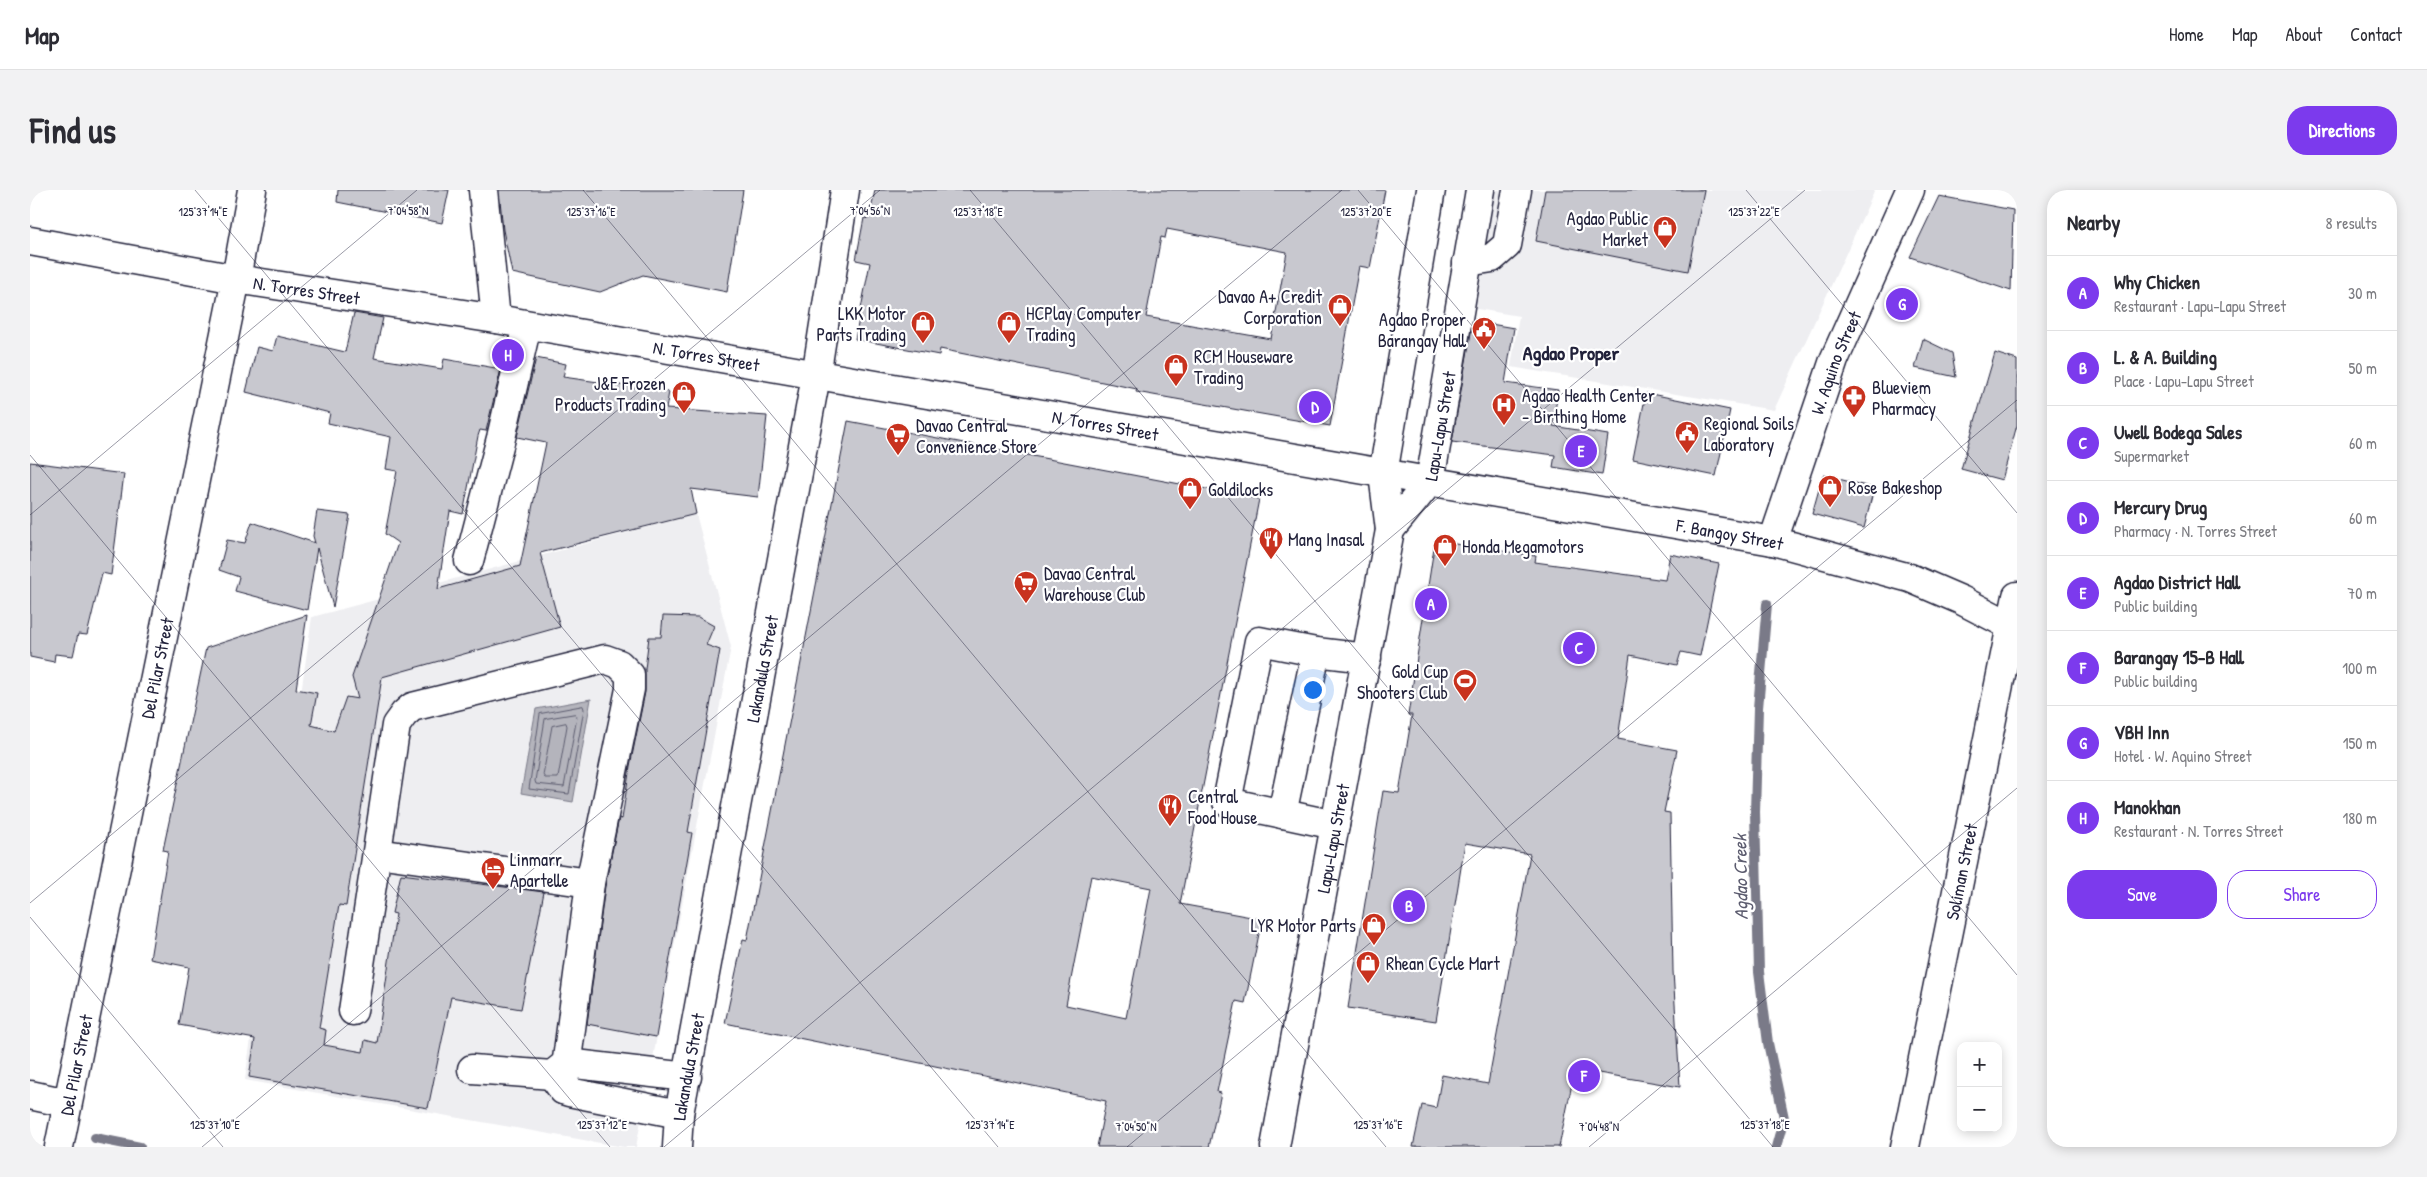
<!DOCTYPE html>
<html lang="en">
<head>
<meta charset="utf-8">
<style>
  body { margin:0; font-family:"Patrick Hand",sans-serif; background:#f2f2f3; color:#2b2b33 }
  .controls { position:absolute; right:15px; bottom:15px; display:grid; overflow:hidden; border-radius:10px; box-shadow:0 2px 12px #0003 }
  .controls button { width:45px; height:45px; display:grid; place-items:center; padding:0; border:0; border-bottom:1px solid #e1e1e2; background:#fff; color:#2b2b33; font:25px sans-serif }
  .you { position:absolute; left:1282px; top:499px; width:18px; height:18px; margin:-12px; border:4px solid #fff; border-radius:50%; background:#1a73e8; box-shadow:0 0 0 8px #1a73e833 }
  .badge { display:grid; place-items:center; width:32px; height:32px; border-radius:50%; background:#7c3aed; color:#fff; font-size:16px; font-weight:700 }
  .pin { position:absolute; translate:-50% -50%; border:2px solid #fff; box-shadow:0 1px 5px #0006 }
  .list { margin:0; padding:0; list-style:none }
  h2 { display:flex; justify-content:space-between; align-items:center; height:65px; margin:0; padding:0 20px; font-size:21px }
  h2 small { font-size:16px; font-weight:400; color:#7c7c81 }
  .list li { display:grid; grid-template-columns:32px 1fr auto; gap:15px; align-items:center; box-sizing:border-box; height:75px; padding:0 20px; border-top:1px solid #e1e1e2 }
  .list b { display:block; font-size:19px; white-space:nowrap }
  .list p { margin:0; font-size:16px; white-space:nowrap; color:#7c7c81 }
  .list em { font-size:16px; font-style:normal; color:#7c7c81 }
  .actions { display:flex; gap:10px; padding:15px 20px }
  .actions a { flex:1; padding:11px 0; border:1px solid #7c3aed; border-radius:20px; text-align:center; font-size:18px; color:#7c3aed }
  .actions .main { background:#7c3aed; color:#fff }
  .map { position:relative; flex:none; width:1987px; height:957px; overflow:hidden; border-radius:20px }
  header { display:flex; align-items:center; gap:30px; box-sizing:border-box; height:70px; padding:0 25px; background:#fff; border-bottom:1px solid #e1e1e2 }
  header strong { font-size:24px }
  nav { display:flex; gap:28px; margin-inline-start:auto; font-size:18px }
  .intro { display:flex; align-items:center; justify-content:space-between; box-sizing:border-box; height:120px; padding:0 30px }
  h1 { margin:0; font-size:35px }
  .button { padding:12px 22px; border-radius:20px; background:#7c3aed; color:#fff; font-size:18px; font-weight:700 }
  main { display:flex; gap:30px; padding:0 30px }
  aside { flex:1; background:#fff; border-radius:20px; box-shadow:0 2px 12px #0003 }
  .map>svg:first-child { display:block }
</style>
</head>
<body>
<header>
<strong>Map</strong>
<nav><a>Home</a><a>Map</a><a>About</a><a>Contact</a></nav>
</header>
<div class="intro"><h1>Find us</h1><a class="button">Directions</a></div>
<main>
<div class="map">
<svg width="1987" height="957" viewBox="0 0 1987 957">
  <rect width="100%" height="100%" fill="#fff"/>
  <filter id="ink" filterUnits="userSpaceOnUse"><feTurbulence type="fractalNoise" baseFrequency=".02" numOctaves="2"/><feDisplacementMap in="SourceGraphic" scale="10" xChannelSelector="R" yChannelSelector="G"/><feConvolveMatrix kernelMatrix="1 2 1 2 8 2 1 2 1" color-interpolation-filters="sRGB"/></filter>
  <g filter="url(#ink)">
    <g fill="#eeeef1">
      <polygon points="1462,0 1845,0 1744,220 1481,177 1489,126 1441,118"/>
      <polygon points="666,324 701,457 606,957 593,957 215,890 282,427"/>
    </g>
    <polygon fill="#b4b4bc" stroke="#7a7a88" points="561,509 543,612 491,603 506,519"/>
    <g fill="none" stroke-linecap="round" stroke-linejoin="round">
      <g stroke="#5c5c6f" stroke-width="1">
        <polygon points="553,516 554,519 539,604 499,599 510,524"/>
        <polygon points="545,524 547,527 534,597 506,594 505,591 515,529"/>
        <polygon points="536,533 537,536 528,588 515,588 513,585 522,536"/>
      </g>
      <g stroke="#7a7a88" stroke-width="10">
        <polyline points="1737,414 1728,518 1725,622 1729,782 1738,853 1754,928 1746,957"/>
        <polyline points="65,948 110,957"/>
      </g>
    </g>
    <g fill="#c8c8cf" stroke="#22223b" fill-rule="evenodd">
      <polygon points="308,0 419,0 412,33 307,12"/>
      <polygon points="469,0 713,0 697,102 613,85 570,102 482,83 473,40"/>
      <path d="M845 0H1355L1340 78 1329 76 1300 236 1106 202 1107 199 910 159 909 165 825 149 840 73 826 70 834 28 839 29ZM1137 39 1257 62 1241 149 1116 127 1131 47 1135 48Z"/>
      <polygon points="1515,0 1674,0 1658,81 1506,51"/>
      <polygon points="1909,6 1983,20 1981,101 1880,67"/>
      <polygon points="324,123 353,128 344,168 412,179 414,169 471,179 456,241 450,240 448,246 433,324 420,321 408,399 490,376 516,253 487,247 506,168 536,174 533,187 639,202 636,219 737,226 728,307 661,299 666,324 510,363 530,437 352,487 316,716 309,715 289,838 296,840 294,855 333,862 335,850 347,853 366,724 362,723 371,684 514,702 491,819 421,807 398,918 219,887 225,849 149,835 159,777 120,769 138,661 133,660 176,458 277,425 266,499 287,503 281,535 304,541 316,507 328,509 322,487 368,353 355,344 367,281 356,279 361,247 298,233 300,223 216,202 227,157 243,161 247,146 315,162"/>
      <polygon points="1443,131 1484,138 1475,193 1528,200 1523,236 1578,245 1572,285 1523,277 1525,265 1422,252"/>
      <polygon points="1893,149 1922,163 1926,187 1885,178"/>
      <polygon points="1965,163 1987,170 1987,235 1972,290 1931,279"/>
      <polygon points="1616,203 1700,220 1686,286 1603,269"/>
      <path d="M818 231 1229 309 1150 714 1232 729 1215 813 1206 811 1187 902 1191 903 1179 957H1067L1076 911 695 833 713 749 717 750ZM1061 686 1121 698 1096 828 1036 815Z"/>
      <polygon points="0,272 94,284 81,385 72,383 57,445 48,444 43,466 25,464 24,472 0,467"/>
      <polygon points="1793,285 1844,298 1834,338 1782,324"/>
      <polygon points="287,321 320,325 303,417 287,358 277,420 205,401 209,387 189,380 197,350 215,353 222,332 285,353 283,346"/>
      <polygon points="1405,351 1506,366 1505,372 1635,390 1640,364 1689,374 1670,466 1651,462 1647,475 1600,465 1588,549 1647,560 1634,622 1640,623 1643,781 1650,897 1545,879 1529,957 1383,957 1392,915 1406,918 1412,885 1458,894 1500,664 1435,653 1406,831 1318,818 1353,601 1369,603 1382,525 1378,525"/>
      <polygon points="633,426 668,427 684,436 676,455 690,460 658,642 662,643 626,847 557,834 575,696 589,628 592,629 600,576 615,502 615,479 619,447 631,447"/>
    </g>
    <g fill="none" stroke-linecap="round" stroke-linejoin="round">
      <defs>
        <g id="minor">
          <polyline points="453,0 466,129"/>
          <path id="s1" d="M0 51 206 89 466 129 1743 351 1880 388 1931 410 1987 439"/>
          <polyline points="1437,72 1462,68 1477,55 1487,0"/>
          <path id="s2" d="M1360 340 1400 291 1450 0"/>
          <path id="s3" d="M1743 351 1804 170 1880 0"/>
          <polyline points="439,371 471,248 497,135"/>
          <polyline points="1252,624 1286,462"/>
          <polyline points="1305,635 1197,612 1229,451 1286,462 1337,468"/>
          <polyline points="347,663 560,693"/>
          <polyline points="323,821 366,535 374,524 382,517 575,469 589,474 600,485 600,499 560,693 533,900"/>
          <polyline points="442,879 522,885 537,873 657,887"/>
          <polyline points="522,885 533,900 539,902 649,924"/>
          <polyline points="0,905 37,913"/>
          <path id="s4" d="M29 957 206 89 222 0"/>
          <path id="s5" d="M647 957 649 924 786 186 815 0"/>
          <path id="s6" d="M1245 957 1360 340 1353 284 1401 0"/>
          <path id="s7" d="M1875 957 1987 406"/>
        </g>
      </defs>
      <use href="#minor" stroke="#22223b" stroke-width="31"/>
      <use href="#minor" stroke="#fff" stroke-width="28"/>
    </g>
  </g>
  <path fill="none" stroke="#22223b" stroke-width="1" stroke-opacity="0.45" d="M165 0 968 957M553 0 1356 957M940 0 1743 957M1328 0 1987 785M1716 0 1987 323M0 265 580 957M0 325 387 0M0 713 850 0M0 727 193 957M172 957 1312 0M634 957 1775 0M1097 957 1987 210M1559 957 1987 598"/>
  <defs>
    <symbol id="shop-pin" viewBox="-11 -11 22 30"><path d="M0 17L-7.5 6A9.5 9.5 0 1 1 7.5 6Z" fill="#c8321e" stroke="#fff"/><path d="M-5-2.5h2.3a2.7 3.5 0 0 1 5.4 0H5L5.5 6h-11ZM-1.5-2.5h3a1.5 2.3 0 0 0-3 0Z" fill="#fff"/></symbol>
    <symbol id="civic-pin" viewBox="-11 -11 22 30"><path d="M0 17L-7.5 6A9.5 9.5 0 1 1 7.5 6Z" fill="#c8321e" stroke="#fff"/><path d="M-.6-6.5H3V-4.5H.6V-3L4-1V1h2V6H-6V1h2V-1L-.6-3ZM-1.2 2.5V6h2.4V2.5Z" fill="#fff"/></symbol>
    <symbol id="pharmacy-pin" viewBox="-11 -11 22 30"><path d="M0 17L-7.5 6A9.5 9.5 0 1 1 7.5 6Z" fill="#c8321e" stroke="#fff"/><path d="M-2-6h4v4h4v4h-4v4h-4v-4h-4v-4h4Z" fill="#fff"/></symbol>
    <symbol id="hospital-pin" viewBox="-11 -11 22 30"><path d="M0 17L-7.5 6A9.5 9.5 0 1 1 7.5 6Z" fill="#c8321e" stroke="#fff"/><path d="M-5-5h3v3.5h4V-5h3V5h-3V1.5h-4V5h-3Z" fill="#fff"/></symbol>
    <symbol id="supermarket-pin" viewBox="-11 -11 22 30"><path d="M0 17L-7.5 6A9.5 9.5 0 1 1 7.5 6Z" fill="#c8321e" stroke="#fff"/><path d="M-6-5.5h2.5l.6 2H6L4.5 2H-2.5L-4.4-4H-6ZM-1.5 3.2a1.3 1.3 0 1 0 .1 0ZM3 3.2a1.3 1.3 0 1 0 .1 0Z" fill="#fff"/></symbol>
    <symbol id="restaurant-pin" viewBox="-11 -11 22 30"><path d="M0 17L-7.5 6A9.5 9.5 0 1 1 7.5 6Z" fill="#c8321e" stroke="#fff"/><path d="M-5-6h1v4h1v-4h1v4h1v-4h1v5L-1.5 .5V6h-2V.5L-5-1ZM5-6V6H3V1.5H1.5Q1.5-4 5-6Z" fill="#fff"/></symbol>
    <symbol id="stadium-pin" viewBox="-11 -11 22 30"><path d="M0 17L-7.5 6A9.5 9.5 0 1 1 7.5 6Z" fill="#c8321e" stroke="#fff"/><path d="M0-5a6.5 5 0 1 0 0 10a6.5 5 0 1 0 0-10ZM-3.5-1.8h7v3.6h-7Z" fill="#fff"/></symbol>
    <symbol id="hotel-pin" viewBox="-11 -11 22 30"><path d="M0 17L-7.5 6A9.5 9.5 0 1 1 7.5 6Z" fill="#c8321e" stroke="#fff"/><path d="M-6-4.5h1.5V1H6V5H4.5V3h-9V5H-6ZM-4 0a1.8 1.8 0 1 1 3.6 0ZM.5 0V-2.5h3Q6-2.5 6 0Z" fill="#fff"/></symbol>
  </defs>
  <g fill-rule="evenodd">
    <use href="#shop-pin" x="1621" y="24" width="28" height="38"/>
    <use href="#shop-pin" x="1296" y="102" width="28" height="38"/>
    <use href="#shop-pin" x="879" y="119" width="28" height="38"/>
    <use href="#shop-pin" x="965" y="119" width="28" height="38"/>
    <use href="#civic-pin" x="1440" y="125" width="28" height="38"/>
    <use href="#shop-pin" x="1132" y="162" width="28" height="38"/>
    <use href="#shop-pin" x="640" y="189" width="28" height="38"/>
    <use href="#pharmacy-pin" x="1810" y="193" width="28" height="38"/>
    <use href="#hospital-pin" x="1460" y="201" width="28" height="38"/>
    <use href="#civic-pin" x="1643" y="229" width="28" height="38"/>
    <use href="#supermarket-pin" x="854" y="231" width="28" height="38"/>
    <use href="#shop-pin" x="1786" y="283" width="28" height="38"/>
    <use href="#shop-pin" x="1146" y="285" width="28" height="38"/>
    <use href="#restaurant-pin" x="1227" y="335" width="28" height="38"/>
    <use href="#shop-pin" x="1401" y="342" width="28" height="38"/>
    <use href="#supermarket-pin" x="982" y="379" width="28" height="38"/>
    <use href="#stadium-pin" x="1421" y="477" width="28" height="38"/>
    <use href="#restaurant-pin" x="1126" y="602" width="28" height="38"/>
    <use href="#hotel-pin" x="449" y="665" width="28" height="38"/>
    <use href="#shop-pin" x="1330" y="721" width="28" height="38"/>
    <use href="#shop-pin" x="1324" y="759" width="28" height="38"/>
  </g>
  <g text-anchor="middle" dominant-baseline="central" stroke-width="4.5" stroke-linejoin="round" paint-order="stroke">
    <g font-size="18" fill="#22223b" stroke="#fff" text-anchor="start">
      <text x="1618" y="28" text-anchor="end">Agdao Public<tspan x="1618" dy="21">Market</tspan></text>
      <text x="1292" y="106" text-anchor="end">Davao A+ Credit<tspan x="1292" dy="21">Corporation</tspan></text>
      <text x="876" y="123" text-anchor="end">LKK Motor<tspan x="876" dy="21">Parts Trading</tspan></text>
      <text x="996" y="123">HCPlay Computer<tspan x="996" dy="21">Trading</tspan></text>
      <text x="1436" y="129" text-anchor="end">Agdao Proper<tspan x="1436" dy="21">Barangay Hall</tspan></text>
      <text x="1164" y="166">RCM Houseware<tspan x="1164" dy="21">Trading</tspan></text>
      <text x="636" y="193" text-anchor="end">J&amp;E Frozen<tspan x="636" dy="21">Products Trading</tspan></text>
      <text x="1842" y="197">Blueviem<tspan x="1842" dy="21">Pharmacy</tspan></text>
      <text x="1492" y="205">Agdao Health Center<tspan x="1492" dy="21">- Birthing Home</tspan></text>
      <text x="1674" y="233">Regional Soils<tspan x="1674" dy="21">Laboratory</tspan></text>
      <text x="886" y="235">Davao Central<tspan x="886" dy="21">Convenience Store</tspan></text>
      <text x="1818" y="297">Rose Bakeshop</text>
      <text x="1178" y="299">Goldilocks</text>
      <text x="1258" y="349">Mang Inasal</text>
      <text x="1432" y="356">Honda Megamotors</text>
      <text x="1014" y="383">Davao Central<tspan x="1014" dy="21">Warehouse Club</tspan></text>
      <text x="1418" y="481" text-anchor="end">Gold Cup<tspan x="1418" dy="21">Shooters Club</tspan></text>
      <text x="1158" y="606">Central<tspan x="1158" dy="21">Food House</tspan></text>
      <text x="480" y="669">Linmarr<tspan x="480" dy="21">Apartelle</tspan></text>
      <text x="1326" y="735" text-anchor="end">LYR Motor Parts</text>
      <text x="1356" y="773">Rhean Cycle Mart</text>
    </g>
    <g font-size="18" fill="#22223b" stroke="#fff">
      <text stroke="none"><textPath href="#s1" startOffset="281">N. Torres Street</textPath></text>
      <text stroke="none"><textPath href="#s1" startOffset="686">N. Torres Street</textPath></text>
      <text stroke="none"><textPath href="#s3" startOffset="189">W. Aquino Street</textPath></text>
      <text stroke="none"><textPath href="#s2" startOffset="119">Lapu-Lapu Street</textPath></text>
      <text stroke="none"><textPath href="#s1" startOffset="1091">N. Torres Street</textPath></text>
      <text stroke="none"><textPath href="#s1" startOffset="1725">F. Bangoy Street</textPath></text>
      <text stroke="none"><textPath href="#s4" startOffset="489">Del Pilar Street</textPath></text>
      <text stroke="none"><textPath href="#s5" startOffset="486">Lakandula Street</textPath></text>
      <text stroke="none"><textPath href="#s6" startOffset="314">Lapu-Lapu Street</textPath></text>
      <text stroke="none"><textPath href="#s7" startOffset="281">Soliman Street</textPath></text>
      <text stroke="none"><textPath href="#s4" startOffset="84">Del Pilar Street</textPath></text>
      <text stroke="none"><textPath href="#s5" startOffset="81">Lakandula Street</textPath></text>
    </g>
    <g font-size="19" font-style="italic" fill="#5c5c6f" stroke="#fff">
      <text transform="translate(1710 687) rotate(-91)">Agdao Creek</text>
    </g>
    <g font-size="20" font-weight="bold" fill="#22223b" stroke="#fff">
      <text x="1541" y="162">Agdao Proper</text>
    </g>
  </g>
  <g font-size="12" text-anchor="middle" fill="#22223b" stroke="#fff" stroke-width="4.5" stroke-linejoin="round" paint-order="stroke">
    <text x="378" y="25">7°04'58"N</text>
    <text x="840" y="25">7°04'56"N</text>
    <text x="173" y="26">125°37'14"E</text>
    <text x="561" y="26">125°37'16"E</text>
    <text x="948" y="26">125°37'18"E</text>
    <text x="1336" y="26">125°37'20"E</text>
    <text x="1724" y="26">125°37'22"E</text>
    <text x="185" y="939">125°37'10"E</text>
    <text x="572" y="939">125°37'12"E</text>
    <text x="960" y="939">125°37'14"E</text>
    <text x="1348" y="939">125°37'16"E</text>
    <text x="1735" y="939">125°37'18"E</text>
    <text x="1106" y="941">7°04'50"N</text>
    <text x="1569" y="941">7°04'48"N</text>
  </g>
</svg>
<div class="controls">
<button>+</button>
<button>−</button>
</div>
<div class="you"></div>
<div class="pin badge" style="left:1401px;top:414px">A</div>
<div class="pin badge" style="left:1379px;top:716px">B</div>
<div class="pin badge" style="left:1549px;top:458px">C</div>
<div class="pin badge" style="left:1285px;top:217px">D</div>
<div class="pin badge" style="left:1551px;top:261px">E</div>
<div class="pin badge" style="left:1554px;top:886px">F</div>
<div class="pin badge" style="left:1872px;top:114px">G</div>
<div class="pin badge" style="left:478px;top:165px">H</div>
</div>
<aside>
<h2>Nearby<small>8 results</small></h2>
<ul class="list">
<li><span class="badge">A</span><div><b>Why Chicken</b><p>Restaurant · Lapu-Lapu Street</p></div><em>30 m</em></li>
<li><span class="badge">B</span><div><b>L. &amp; A. Building</b><p>Place · Lapu-Lapu Street</p></div><em>50 m</em></li>
<li><span class="badge">C</span><div><b>Uwell Bodega Sales</b><p>Supermarket</p></div><em>60 m</em></li>
<li><span class="badge">D</span><div><b>Mercury Drug</b><p>Pharmacy · N. Torres Street</p></div><em>60 m</em></li>
<li><span class="badge">E</span><div><b>Agdao District Hall</b><p>Public building</p></div><em>70 m</em></li>
<li><span class="badge">F</span><div><b>Barangay 15-B Hall</b><p>Public building</p></div><em>100 m</em></li>
<li><span class="badge">G</span><div><b>VBH Inn</b><p>Hotel · W. Aquino Street</p></div><em>150 m</em></li>
<li><span class="badge">H</span><div><b>Manokhan</b><p>Restaurant · N. Torres Street</p></div><em>180 m</em></li>
</ul>
<div class="actions"><a class="main">Save</a><a>Share</a></div>
</aside>
</main>
</body>
</html>
